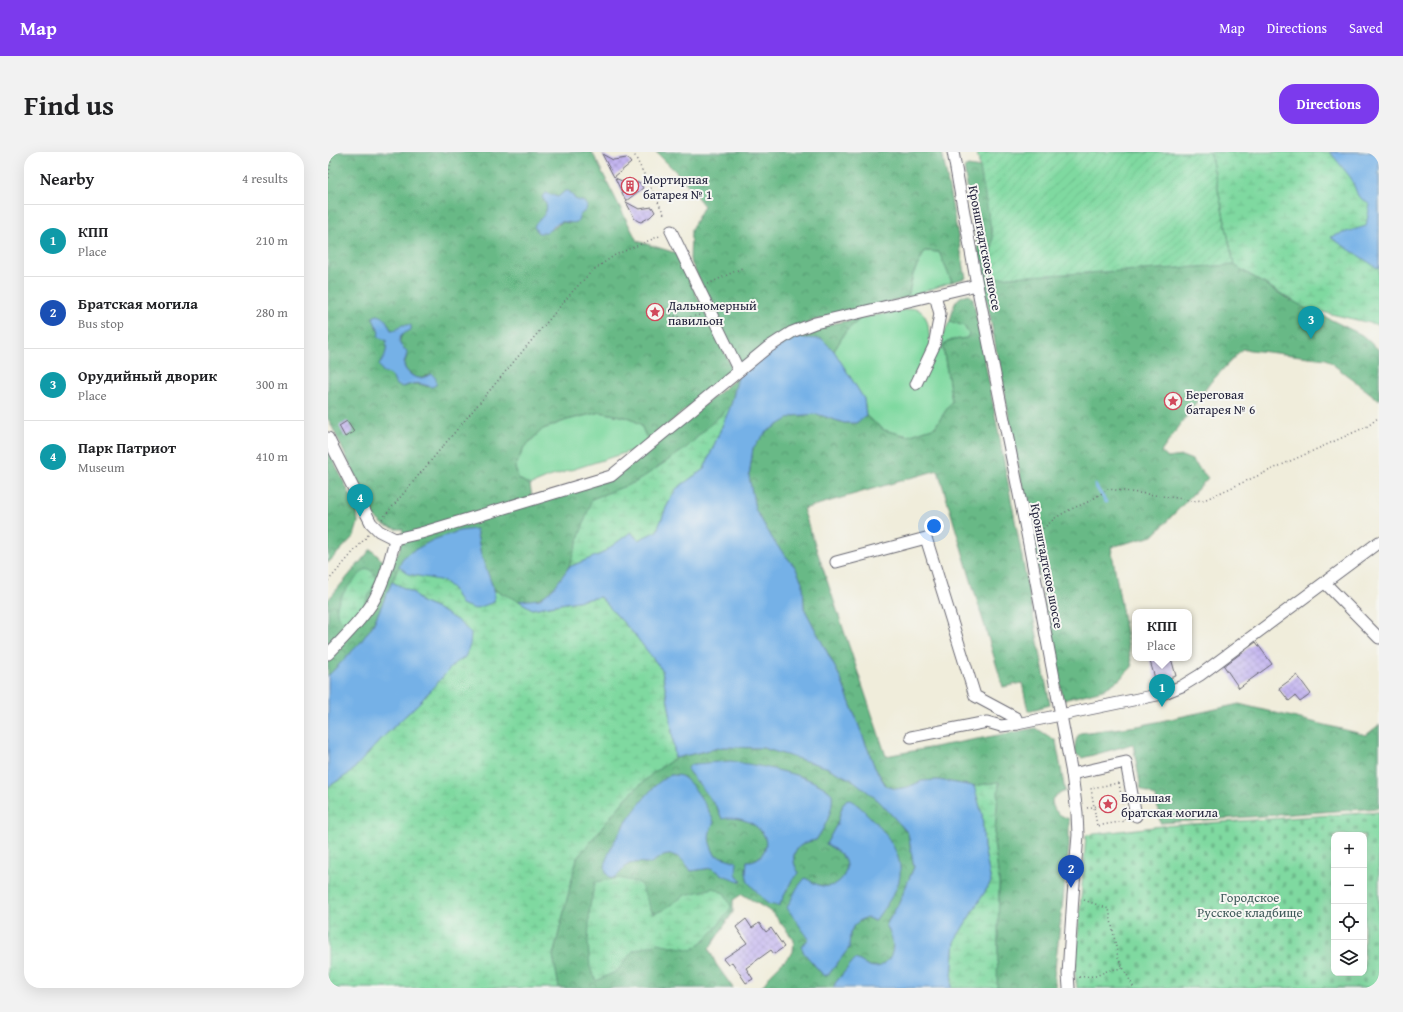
<!DOCTYPE html>
<html lang="en">
<head>
<meta charset="utf-8">
<style>
  body { margin:0; font-family:"Gentium Book Plus",serif; background:#f2f2f2; color:#202124 }
  .controls { position:absolute; right:12px; bottom:12px; display:grid; overflow:hidden; border-radius:8px; box-shadow:0 4px 16px #0002 }
  .controls button { width:36px; height:36px; display:grid; place-items:center; padding:0; border:0; border-bottom:1px solid #e0e0e0; background:#fff; color:#202124; font:20px sans-serif }
  .you { position:absolute; left:606px; top:374px; width:14px; height:14px; margin:-10px; border:3px solid #fff; border-radius:50%; background:#1a73e8; box-shadow:0 0 0 6px #1a73e833 }
  .badge { display:grid; place-items:center; width:26px; height:26px; border-radius:50%; background:#7c3aed; color:#fff; font-size:13px; font-weight:700 }
  .pin { position:absolute; translate:-50% -33px; filter:drop-shadow(0 1px 2px #0008) }
  .pin::after { content:''; position:absolute; top:21px; width:14px; height:12px; background:inherit; clip-path:polygon(0 0,100% 0,50% 100%) }
  .popup { position:absolute; left:804px; top:457px; width:60px; height:52px; box-sizing:border-box; display:grid; place-content:center; border-radius:8px; background:#fff; filter:drop-shadow(0 1px 3px #0005); font-size:13px; white-space:nowrap; color:#757577 }
  .popup b { font-size:15px; color:#202124 }
  .popup::after { content:''; position:absolute; left:50%; top:100%; margin-left:-8px; border:8px solid transparent; border-top-color:#fff }
  .list { margin:0; padding:0; list-style:none }
  h2 { display:flex; justify-content:space-between; align-items:center; height:52px; margin:0; padding:0 16px; font-size:17px }
  h2 small { font-size:13px; font-weight:400; color:#757577 }
  .list li { display:grid; grid-template-columns:26px 1fr auto; gap:12px; align-items:center; box-sizing:border-box; height:72px; padding:0 16px; border-top:1px solid #e0e0e0 }
  .list b { display:block; font-size:15px; white-space:nowrap }
  .list p { margin:0; font-size:13px; white-space:nowrap; color:#757577 }
  .list em { font-size:13px; font-style:normal; color:#757577 }
  .icon { flex:none; width:22px; height:22px; fill:none; stroke:currentColor; stroke-width:2; stroke-linecap:round; stroke-linejoin:round }
  .map { position:relative; flex:none; width:1051px; height:836px; overflow:hidden; border-radius:16px }
  header { display:flex; align-items:center; gap:24px; box-sizing:border-box; height:56px; padding:0 20px; background:#7c3aed; color:#fff }
  header strong { font-size:19px }
  nav { display:flex; gap:22px; margin-inline-start:auto; font-size:14px }
  .intro { display:flex; align-items:center; justify-content:space-between; box-sizing:border-box; height:96px; padding:0 24px }
  h1 { margin:0; font-size:28px }
  .button { padding:10px 18px; border-radius:16px; background:#7c3aed; color:#fff; font-size:14px; font-weight:700 }
  main { display:flex; gap:24px; padding:0 24px }
  aside { flex:1; background:#fff; border-radius:16px; box-shadow:0 4px 16px #0002 }
  .map>svg:first-child { display:block }
</style>
</head>
<body>
<header>
<strong>Map</strong>
<nav><a>Map</a><a>Directions</a><a>Saved</a></nav>
</header>
<div class="intro"><h1>Find us</h1><a class="button">Directions</a></div>
<main>
<aside>
<h2>Nearby<small>4 results</small></h2>
<ul class="list">
<li><span class="badge" style="background:#0f9aa8">1</span><div><b>КПП</b><p>Place</p></div><em>210 m</em></li>
<li><span class="badge" style="background:#1a4fb4">2</span><div><b>Братская могила</b><p>Bus stop</p></div><em>280 m</em></li>
<li><span class="badge" style="background:#0f9aa8">3</span><div><b>Орудийный дворик</b><p>Place</p></div><em>300 m</em></li>
<li><span class="badge" style="background:#0f9aa8">4</span><div><b>Парк Патриот</b><p>Museum</p></div><em>410 m</em></li>
</ul>
</aside>
<div class="map">
<svg width="1051" height="836" viewBox="0 0 1051 836">
  <defs>
    <pattern id="forest-crowns" width="20" height="18" patternUnits="userSpaceOnUse"><rect width="20" height="18" fill="#67b986"/><path d="M2 6a3 3 0 1 1 6 0M12 15a3 3 0 1 1 6 0" fill="none" stroke="#54966f"/></pattern>
    <pattern id="wetland-marsh" width="20" height="14" patternUnits="userSpaceOnUse"><rect width="20" height="14" fill="#7fd9a0"/><path d="M1 5h8M5 5V1M11 12h8M15 12V8" fill="none" stroke="#6dba8b"/></pattern>
    <pattern id="cemetery-stones" width="16" height="16" patternUnits="userSpaceOnUse"><rect width="16" height="16" fill="#7fd9a0"/><path d="M2 7V4a2 2 0 0 1 4 0v3zM10 15v-3a2 2 0 0 1 4 0v3z" fill="#6dba8b"/></pattern>
    <pattern id="garden-furrows" width="10" height="10" patternUnits="userSpaceOnUse"><rect width="10" height="10" fill="#7fd9a0"/><path d="M-1 1l2-2M0 10L10 0M9 11l2-2" fill="none" stroke="#6dba8b"/></pattern>
    <pattern id="building-cross-hatch" width="8" height="8" patternUnits="userSpaceOnUse"><rect width="8" height="8" fill="#c4b6f0"/><path d="M0 0l8 8M0 8l8-8" fill="none" stroke="#a89ccf"/></pattern>
  </defs>
  <rect width="100%" height="100%" fill="#f6f6f2"/>
  <filter id="ink" filterUnits="userSpaceOnUse"><feTurbulence type="fractalNoise" baseFrequency=".025" numOctaves="2"/><feDisplacementMap in="SourceGraphic" scale="8" xChannelSelector="R" yChannelSelector="G"/><feConvolveMatrix kernelMatrix="1 2 1 2 8 2 1 2 1" color-interpolation-filters="sRGB"/></filter>
  <filter id="wash" filterUnits="userSpaceOnUse"><feTurbulence type="fractalNoise" baseFrequency=".012" numOctaves="4" result="noise"/><feDisplacementMap in="SourceGraphic" scale="16" xChannelSelector="R" yChannelSelector="G"/><feGaussianBlur stdDeviation="0.9" result="paint"/><feColorMatrix in="noise" values="0 0 0 0 0 0 0 0 0 0 0 0 0 0 0 0 0 1.4 0 .05"/><feComposite in="paint" operator="in"/></filter>
  <g filter="url(#wash)">
    <rect width="100%" height="100%" fill="#f0eddb"/>
    <g fill="#7fd9a0" stroke="#507e6e">
      <polygon points="597,99 611,100 624,130 580,145 585,122"/>
      <path d="M587 156C602 162 600 177 602 191L610 193 622 169 636 174 641 182 639 186 619 189 615 195 624 249 607 275 580 284 556 278 538 264 536 247 506 199 518 179 533 166Z"/>
      <polygon points="272,260 302,266 313,273 320,289 306,298 221,325 202,333 191,327 187,316 196,295 215,277 239,268"/>
    </g>
    <g fill="url(#forest-crowns)" stroke="#446e60" fill-rule="evenodd">
      <path d="M0 0H264L309 89 348 101 405 218 320 289 313 273 302 266 272 260 239 268 215 277 196 295 187 316 191 327 202 333 204 345 285 327 410 225 403 253 357 297 308 330 264 347C253 381 240 453 192 449 187 448 172 440 166 438L153 403 148 377 75 406 45 473 32 491 0 524V448L43 397 56 410C73 405 74 393 75 377H68L56 373 44 363 38 347 0 266ZM221 42 230 45 233 42H244L247 47 258 58 251 63V67L242 71 234 70 223 78 217 60C221 54 218 51 214 45ZM49 163 59 170 63 178 78 179C73 183 71 187 72 194L76 196 79 204 76 212 77 216 80 220 87 225 91 226 103 222 100 235C91 231 85 231 76 235L66 229V225L54 210C58 203 60 196 58 188 53 186 46 171 45 165Z"/>
      <polygon points="328,0 614,0 638,126 624,130 611,100 597,99 585,122 580,145 484,169 412,213 362,108 363,78 376,54 355,27"/>
      <polygon points="640,14 653,16 665,87 662,126 906,113 959,146 1034,183 1051,198 1051,248 998,207 914,197 882,231 833,300 840,306 854,304 864,308 880,326 825,384 783,395 804,515 792,527 775,538 735,548 655,128 636,16"/>
      <path d="M640 142 645 146 722 553 700 559 694 531 675 535 610 318 475 357 558 604 708 576 728 589 737 639 729 643 724 647C724 659 731 663 741 667V695L726 825 728 836H669L671 729 666 691 671 630 646 634 610 628 594 629 580 635 568 637 559 634 547 616 512 525 476 456 475 432 467 415 447 391 427 357 421 324 425 296 438 280 464 264 489 262 516 271H528L538 264 556 278 580 284 607 275 624 249 615 195 619 189 639 186 641 182 636 174 622 169C626 155 625 146 640 142Z"/>
      <polygon points="533,166 518,179 506,199 494,187 451,194 465,182 508,171"/>
      <polygon points="0,297 29,357 30,371 26,384 0,411"/>
      <path d="M911 552 1038 583 1051 573V656L832 671 828 645 813 637 805 592 754 606 748 602C746 594 747 588 752 581L810 574Z"/>
      <path d="M395 595 435 596 498 615 526 629 551 649 580 681 586 715 571 751 558 772C564 784 570 799 558 810 555 813 551 815 547 815 539 815 534 809 527 808L508 830 505 836H433L444 821 465 800 466 788 445 761 414 742 405 748V760L381 797 388 812 405 836H231L225 804 249 706 299 645 325 621 347 606ZM392 610C421 613 484 620 504 642 505 658 497 675 488 688 468 691 459 703 471 721L464 728 451 754 418 721 419 709C436 709 444 690 432 678 423 668 406 664 394 666 387 650 375 634 362 622V613ZM343 623 353 625 363 634 382 661 381 681 382 693 387 703 400 707 408 722 397 724 384 716 363 719C351 700 340 698 322 712 312 710 302 709 295 717 291 721 290 724 285 726L295 674 327 634 336 627ZM519 647 530 653 542 665 571 729 565 742 547 769 540 766 534 767 526 773 522 781 521 796 501 822 496 824 476 801 473 794 481 787 477 726C483 729 488 733 494 734 508 737 522 723 517 709 514 701 504 696 498 692L509 672 515 652Z"/>
    </g>
    <g fill="url(#wetland-marsh)" stroke="#507e6e">
      <polygon points="882,0 1051,0 1051,173 977,156 906,113"/>
      <polygon points="403,253 376,317 348,337 338,356 329,379 310,388 303,380 273,402 241,415 264,347 308,330 357,297"/>
      <polygon points="71,414 80,422 116,428 125,437 133,452 166,450 166,438 191,449 204,457 272,445 307,483 334,518 342,561 347,606 325,621 299,645 249,706 225,804 231,836 0,836 0,635 22,621 56,584 93,549 126,512 137,505 112,458 93,450 86,441 64,430"/>
      <path d="M39 416 46 421 49 427 36 453 23 471 14 469C12 467 10 464 9 461 6 447 28 425 39 416Z"/>
      <polygon points="671,630 666,691 671,729 669,836 623,836 627,788 663,730 656,695 654,662 646,634"/>
      <path d="M292 726 312 731 325 762 335 758 357 743 386 736 397 742 403 755C392 773 381 785 364 798L329 791 305 799 289 819 268 829 262 815 260 790 262 754 267 730Z"/>
    </g>
    <path fill="url(#cemetery-stones)" stroke="#507e6e" fill-rule="evenodd" d="M1051 660V836H749L747 821 758 683 834 674ZM1006 683H1036V821H1006Z"/>
    <polygon fill="url(#garden-furrows)" stroke="#507e6e" points="649,0 882,0 906,113 662,126 665,87"/>
    <g fill="#75b1e7" stroke="#4c6a91">
      <polygon points="1002,0 1051,0 1051,117 1002,85 1038,74 1042,53 1030,44 1023,26"/>
      <path d="M237 39H241L247 47 256 50 259 54 258 58 252 63 249 70C243 72 239 69 233 70 224 73 223 82 210 81L206 74C216 62 224 59 214 45L217 41 230 45Z"/>
      <path d="M49 163C58 164 59 171 63 178H68L74 173H83V178C78 180 68 185 72 192 73 195 77 197 79 199 79 204 77 207 76 211 75 218 85 226 91 226 95 226 100 224 103 222 108 225 109 228 108 233L104 235C98 234 92 230 84 232 78 233 75 237 68 233 63 224 67 223 55 220L51 213C57 206 60 197 58 188L50 185C53 177 46 173 45 165Z"/>
      <path d="M469 186 494 187 506 199 536 247 538 264 528 271H516L489 262 465 264 438 280 425 296 421 324 427 357 447 391 467 415 475 432 476 456 512 525 547 616 558 634 568 637 580 635 594 629 610 628 646 634 654 662 656 695 663 730 627 788 623 836H505L508 830 527 807C534 809 539 815 547 815 551 815 555 813 558 810 569 800 565 784 558 773L571 751 586 715 580 681 551 649 526 629 498 615 435 596 395 595 347 606 342 561 334 518 307 483 272 445 204 457 191 449 212 447 225 437 241 415 273 402 303 380 310 388 329 379 338 356 348 337 376 317 403 253 410 225 438 202Z"/>
      <polygon points="148,377 153,403 166,438 166,450 147,457 133,452 125,437 116,429 80,422 71,414 75,406 81,401 105,388 131,379"/>
      <polygon points="64,430 86,441 93,450 112,458 130,469 143,481 142,493 137,505 126,512 93,549 56,584 22,621 0,635 0,524 32,491 45,473"/>
      <path d="M403 609C430 614 485 622 504 642 506 658 497 675 488 688 468 691 459 703 471 721L464 728 451 754 440 752 420 730 418 721 419 709C436 710 444 690 432 678 423 668 406 664 394 667L390 657 376 638 360 619C360 615 361 613 366 612Z"/>
      <path d="M343 623C346 623 350 623 353 624 365 630 381 658 386 670 379 684 380 689 387 703L409 710 408 722 414 730 397 724 384 716 363 719C351 700 340 698 322 712 315 710 308 710 301 712 295 715 289 729 282 725 261 713 317 643 328 633 332 629 337 626 343 623Z"/>
      <path d="M519 647C526 649 532 655 537 660 554 676 578 702 571 729 567 743 555 757 547 769L540 766 534 767 526 773 522 781 521 796 501 822 496 824 476 801 473 794 481 787 459 756 469 736 477 726C483 729 488 733 494 734 508 737 522 723 517 709 514 701 504 696 498 692L509 672 515 652Z"/>
    </g>
    <g fill="none" stroke-linecap="round" stroke-linejoin="round">
      <polyline stroke="#75b1e7" stroke-width="3" points="767,333 778,350"/>
    </g>
    <g id="blocks">
      <g fill="url(#building-cross-hatch)">
        <polygon points="274,2 285,8 299,6 303,11 286,25"/>
        <polygon points="287,26 301,32 311,30 315,36 298,49"/>
        <polygon points="298,50 311,57 324,55 327,60 322,65 313,70 310,69 307,67"/>
        <polygon points="19,269 26,280 17,285 11,274"/>
        <polygon points="928,490 944,512 911,536 896,514"/>
        <polygon points="821,506 843,506 848,524 837,527 838,531 829,533"/>
        <polygon points="969,523 983,542 972,550 967,544 961,549 951,536"/>
        <polygon points="418,767 424,776 431,771 438,780 443,776 456,795 446,802 443,798 418,816 425,827 418,831 404,810 400,813 395,807 419,791 408,775"/>
      </g>
    </g>
  </g>
  <g filter="url(#ink)">
    <use href="#blocks" fill-opacity="0" stroke="#6a6973" stroke-width="1"/>
    <g fill="none" stroke-linecap="round" stroke-linejoin="round">
      <defs>
        <g id="minor">
          <polyline points="625,0 649,133 700,387 744,622 749,661 750,683 745,744 740,822 741,836"/>
          <polyline points="343,79 411,219"/>
          <polyline points="588,232 606,194 612,162 607,143"/>
          <polyline points="0,286 43,371 51,379 67,387"/>
          <polyline points="508,410 598,386 647,544 688,566 689,572 834,542 854,534 872,523 1051,390"/>
          <polyline points="997,431 1051,486"/>
          <path d="M0 502C15 487 31 471 43 453 55 434 62 409 67 387L93 381 283 324 439 196 464 180 487 171 649 133"/>
          <polyline points="583,585 659,570 673,574 689,572"/>
          <polyline points="744,622 798,610 808,664"/>
        </g>
      </defs>
      <use href="#minor" stroke="#6a6973" stroke-width="13"/>
      <g stroke="#6a6973" stroke-width="1.5" stroke-dasharray="1 3" stroke-linecap="butt">
        <polyline points="305,0 337,64"/>
        <polyline points="0,26 5,0"/>
        <polyline points="380,132 414,116"/>
        <polyline points="327,160 358,166 372,163"/>
        <polyline points="54,367 245,139 264,119 287,103 334,83"/>
        <polyline points="709,382 727,366 741,358 762,349 780,337 849,346 863,349 876,348 1040,274 1051,265"/>
        <polyline points="0,429 41,382"/>
        <polygon points="791,631 797,669 769,674 763,636"/>
        <polygon points="784,647 786,655 776,657 775,648"/>
        <polyline points="815,647 820,646"/>
        <polyline points="759,656 775,653"/>
        <polyline points="756,748 781,757 790,806 806,836"/>
        <polyline points="751,825 768,824 781,818 795,816"/>
      </g>
      <use href="#minor" stroke="#fff" stroke-width="11"/>
    </g>
  </g>
  <defs>
    <symbol id="building-ring" viewBox="-11 -11 22 22"><circle r="9.5" fill="#f6f6f2" stroke="#d1495b" stroke-width="1.5"/><path d="M-4-6H4V6H1V3H-1V6H-4ZM-2.5-4.3h1.7v1.8h-1.7ZM.8-4.3h1.7v1.8H.8ZM-2.5-1h1.7V.8h-1.7ZM.8-1h1.7V.8H.8Z" fill="#d1495b"/></symbol>
    <symbol id="sight-ring" viewBox="-11 -11 22 22"><circle r="9.5" fill="#f6f6f2" stroke="#d1495b" stroke-width="1.5"/><path d="M0-6L1.8-2.2L6-1.7L2.9 1.2L3.7 5.4L0 3.3L-3.7 5.4L-2.9 1.2L-6-1.7L-1.8-2.2Z" fill="#d1495b"/></symbol>
  </defs>
  <g fill-rule="evenodd">
    <use href="#building-ring" x="292" y="24" width="20" height="20"/>
    <use href="#sight-ring" x="317" y="150" width="20" height="20"/>
    <use href="#sight-ring" x="835" y="239" width="20" height="20"/>
    <use href="#sight-ring" x="770" y="642" width="20" height="20"/>
  </g>
  <g text-anchor="middle" dominant-baseline="central" stroke-width="4" stroke-linejoin="round" paint-order="stroke">
    <g font-size="13" fill="#22223b" stroke="#f6f6f2" text-anchor="start">
      <text x="315" y="27">Мортирная<tspan x="315" dy="15">батарея № 1</tspan></text>
      <text x="340" y="153">Дальномерный<tspan x="340" dy="15">павильон</tspan></text>
      <text x="858" y="242">Береговая<tspan x="858" dy="15">батарея № 6</tspan></text>
      <text x="793" y="645">Большая<tspan x="793" dy="15">братская могила</tspan></text>
    </g>
    <g font-size="13" fill="#22223b" stroke="#f6f6f2">
      <text transform="translate(657 96) rotate(79)">Кронштадтское шоссе</text>
      <text transform="translate(719 414) rotate(79)">Кронштадтское шоссе</text>
    </g>
    <g font-size="13" fill="#3e5959" stroke="#f6f6f2">
      <text x="922" y="745">Городское<tspan x="922" dy="15">Русское кладбище</tspan></text>
    </g>
  </g>
</svg>
<div class="controls">
<button>+</button>
<button>−</button>
<button><svg class="icon" aria-label="locate" viewBox="0 0 24 24"><circle cx="12" cy="12" r="6"/><path d="M12 2v4M12 18v4M2 12h4M18 12h4"/></svg></button>
<button><svg class="icon" aria-label="layers" viewBox="0 0 24 24"><path d="M12 4l9 5-9 5-9-5zM3 14l9 5 9-5"/></svg></button>
</div>
<div class="you"></div>
<div class="pin badge" style="left:834px;top:555px;background:#0f9aa8">1</div>
<div class="popup"><b>КПП</b>Place</div>
<div class="pin badge" style="left:743px;top:736px;background:#1a4fb4">2</div>
<div class="pin badge" style="left:983px;top:187px;background:#0f9aa8">3</div>
<div class="pin badge" style="left:32px;top:365px;background:#0f9aa8">4</div>
</div>
</main>
</body>
</html>
